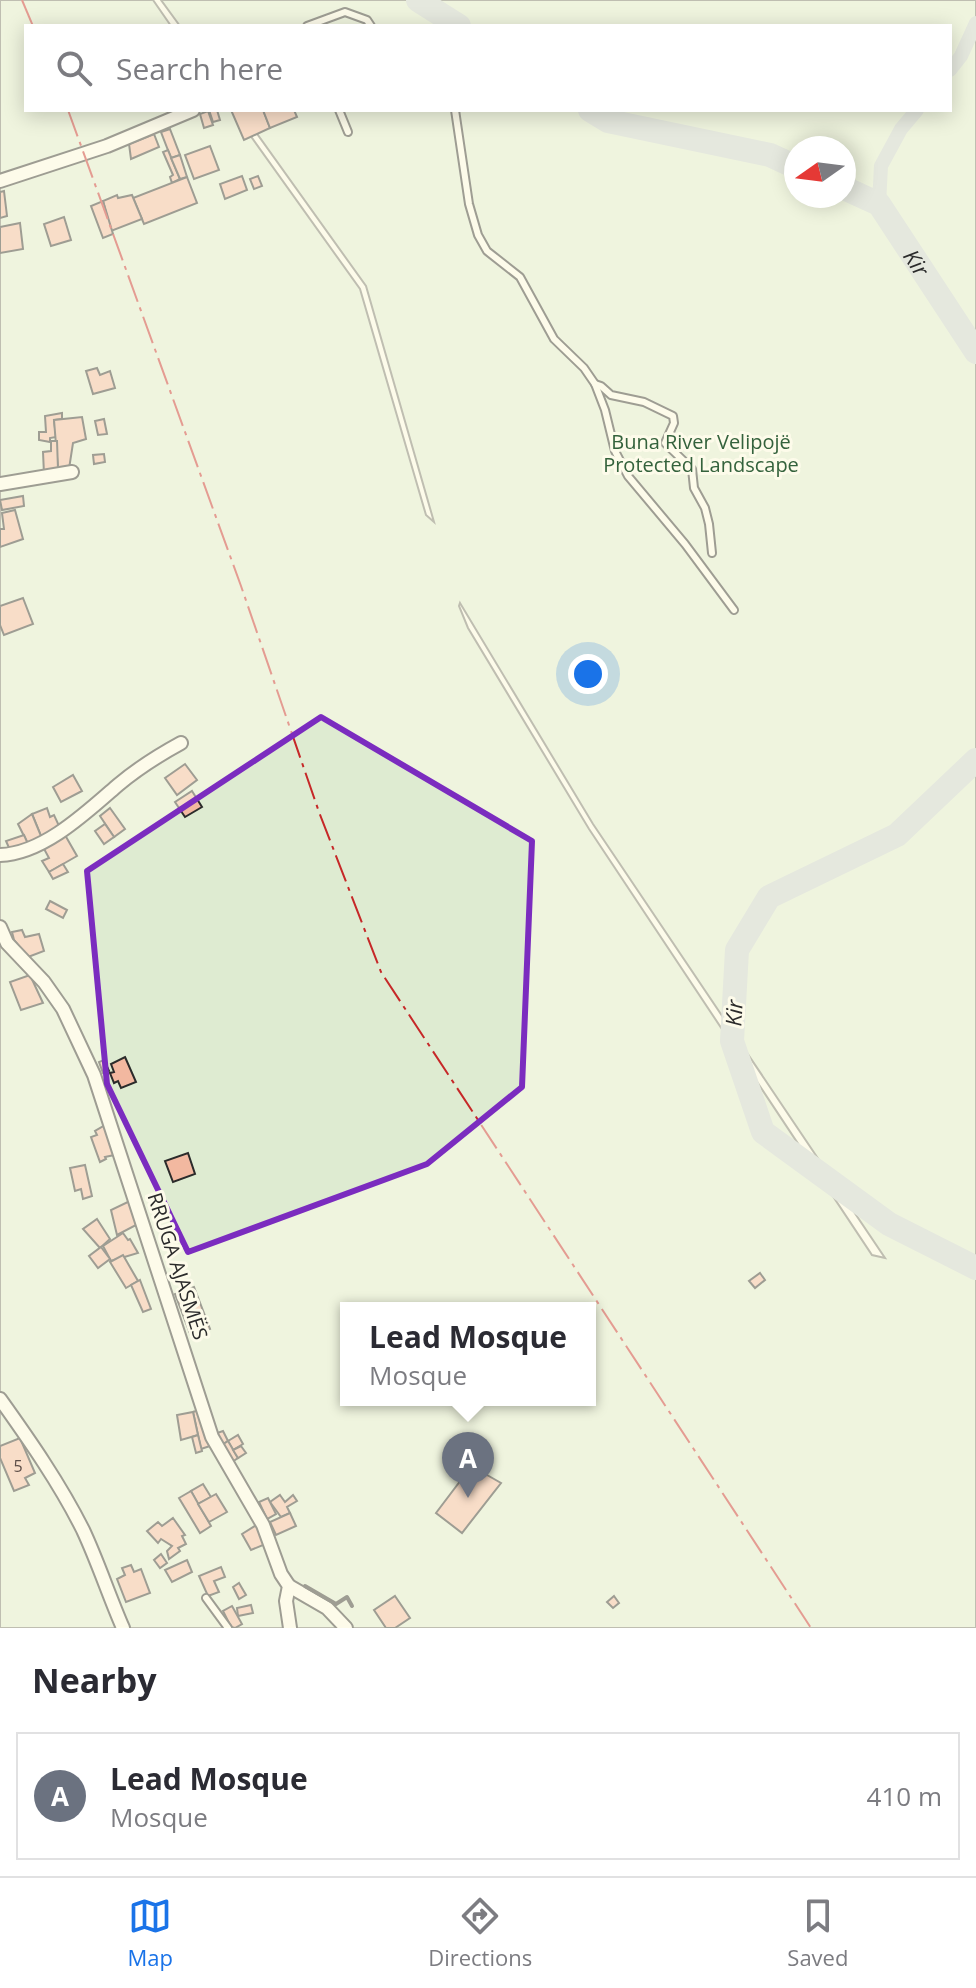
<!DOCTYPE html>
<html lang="en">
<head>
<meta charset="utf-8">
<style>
  body { margin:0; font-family:"Open Sans",sans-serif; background:#f7f7f7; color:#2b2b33 }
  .compass { position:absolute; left:784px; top:136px; width:72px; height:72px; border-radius:50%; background:#fff; box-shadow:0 4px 20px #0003; rotate:256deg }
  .you { position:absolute; left:588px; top:674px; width:28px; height:28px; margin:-20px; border:6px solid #fff; border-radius:50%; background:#1a73e8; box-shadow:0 0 0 12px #1a73e833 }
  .badge { display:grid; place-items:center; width:52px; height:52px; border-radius:50%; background:#1a73e8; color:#fff; font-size:26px; font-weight:700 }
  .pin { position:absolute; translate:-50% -66px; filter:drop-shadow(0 2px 4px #0008) }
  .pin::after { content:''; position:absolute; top:42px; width:28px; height:24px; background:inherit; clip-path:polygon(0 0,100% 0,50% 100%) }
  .popup { position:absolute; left:340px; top:1302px; width:256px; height:104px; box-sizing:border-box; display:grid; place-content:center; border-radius:0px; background:#fff; filter:drop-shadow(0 2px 6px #0005); font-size:26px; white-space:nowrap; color:#7c7c81 }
  .popup b { font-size:30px; color:#2b2b33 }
  .popup::after { content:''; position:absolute; left:50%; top:100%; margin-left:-16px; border:16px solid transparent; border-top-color:#fff }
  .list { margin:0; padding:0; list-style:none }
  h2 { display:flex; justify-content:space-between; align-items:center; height:104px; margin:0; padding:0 32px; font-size:34px }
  h2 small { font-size:26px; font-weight:400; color:#7c7c81 }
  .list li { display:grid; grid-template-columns:52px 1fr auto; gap:24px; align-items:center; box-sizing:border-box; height:128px; margin:0 16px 16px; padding:0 16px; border:2px solid #e1e1e2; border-radius:0px }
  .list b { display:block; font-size:30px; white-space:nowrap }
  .list p { margin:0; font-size:26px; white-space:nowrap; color:#7c7c81 }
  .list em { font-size:26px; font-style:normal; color:#7c7c81 }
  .icon { flex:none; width:44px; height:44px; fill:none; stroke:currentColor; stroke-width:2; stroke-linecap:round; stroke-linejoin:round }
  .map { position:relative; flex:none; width:976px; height:1628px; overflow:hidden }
  .search { position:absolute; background:#fff; box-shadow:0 4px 20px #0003; left:24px; right:24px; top:24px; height:88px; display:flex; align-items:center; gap:20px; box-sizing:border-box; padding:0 28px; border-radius:0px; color:#7c7c81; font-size:30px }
  .sheet { height:248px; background:#fff }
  nav { display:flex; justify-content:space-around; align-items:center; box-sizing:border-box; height:112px; border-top:2px solid #e1e1e2; background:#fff; font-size:22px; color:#7c7c81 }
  nav a { display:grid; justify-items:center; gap:4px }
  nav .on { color:#1a73e8 }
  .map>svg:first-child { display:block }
</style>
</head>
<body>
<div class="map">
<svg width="976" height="1628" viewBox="0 0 976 1628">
  <rect width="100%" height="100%" fill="#fdfbea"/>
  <path fill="#deebd1" stroke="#74746e" stroke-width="2" fill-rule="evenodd" d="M0 0H153L171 26H26V110H232L360 289 426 515 434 522 366 286 240 110H950V26H180L161 0H976V1628H0ZM796 148H844V196H796ZM460 603 593 824 885 1258 872 1255 589 829 468 628 459 606ZM346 1308H590V1400H346Z"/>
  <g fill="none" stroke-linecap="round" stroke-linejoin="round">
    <g stroke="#c7d0d0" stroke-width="14">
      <polyline points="950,70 961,56 976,23"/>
      <polyline points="879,204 881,166 901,129 917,110"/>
    </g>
    <g stroke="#c7d0d0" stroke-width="24">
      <polyline points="418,0 459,26"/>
      <polyline points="590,110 608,121 770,155 796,167"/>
      <path id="s1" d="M844 188 879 204 976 352"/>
      <polyline points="976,760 897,835 769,897 737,950 732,1041 763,1132 889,1224 976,1268"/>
    </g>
  </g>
  <g fill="#f2b8a0" stroke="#2b2b2b" stroke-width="2">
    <polygon points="209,110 217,110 220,120 213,122"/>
    <polygon points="231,110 263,110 270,128 244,140"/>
    <polygon points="263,110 294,110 297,117 270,128"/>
    <polygon points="208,111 213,125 204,128 200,114"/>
    <polygon points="170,129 180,155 171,158 161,132"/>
    <polygon points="154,134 159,147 131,159 129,144"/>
    <polygon points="210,146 219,170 194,179 185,155"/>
    <polygon points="168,150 180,179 172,183 170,177 173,175 163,152"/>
    <polygon points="180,155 187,177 180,179 171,158"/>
    <polygon points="242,176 247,190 225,199 220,184"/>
    <polygon points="258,176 262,186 254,189 250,179"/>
    <polygon points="187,177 197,203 144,224 133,198"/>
    <polygon points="4,191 7,216 0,218 0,192"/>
    <polygon points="117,195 118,198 132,195 142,219 111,231 103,201"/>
    <polygon points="103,201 113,234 103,238 91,206"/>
    <polygon points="64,217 71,240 51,246 44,224"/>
    <polygon points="20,223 23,249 0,253 0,227"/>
    <polygon points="97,368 100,375 110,371 115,388 93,394 86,371"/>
    <polygon points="62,413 62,419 54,420 56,437 50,438 50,442 39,440 39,432 46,432 45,416"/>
    <polygon points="82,417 86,439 73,443 69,469 58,469 54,420"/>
    <polygon points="104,419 107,434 98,435 95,421"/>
    <polygon points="51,441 57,441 58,469 44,474 43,452 51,451"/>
    <polygon points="104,454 105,462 94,464 93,455"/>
    <polygon points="23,496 24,506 2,510 0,500"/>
    <polygon points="15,510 23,539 0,547 0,529 4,529 2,513"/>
    <polygon points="23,598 33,624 4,635 0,625 0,606"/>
    <polygon points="185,764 197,780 177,795 165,778"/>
    <polygon points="73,775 82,791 61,802 53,787"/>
    <polygon points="192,791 202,807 185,817 175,802"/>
    <polygon points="47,808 50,817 54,815 60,828 41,836 32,814"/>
    <polygon points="110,808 125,829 114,837 100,816"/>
    <polygon points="32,814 41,836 28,844 18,824"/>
    <polygon points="105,824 114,837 104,844 95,831"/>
    <polygon points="24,835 28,844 10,850 6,841"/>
    <polygon points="65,835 77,856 49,872 42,861 49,858 43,847"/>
    <polygon points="63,864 68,872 53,879 49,872"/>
    <polygon points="50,901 67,910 63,918 46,909"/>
    <polygon points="22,930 25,937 39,934 44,951 28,957 14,940 12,932"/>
    <polygon points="30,975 43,1003 21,1010 10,982"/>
    <polygon points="125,1057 136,1082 121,1088 118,1081 114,1083 110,1073 114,1072 111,1064"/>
    <polygon points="104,1060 109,1071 103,1073 99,1062"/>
    <polygon points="107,1124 119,1154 105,1157 106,1159 100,1162 91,1137 97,1135 95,1131"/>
    <polygon points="188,1153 195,1174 173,1182 165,1161"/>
    <polygon points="85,1165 92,1196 83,1199 81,1189 75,1191 70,1168"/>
    <polygon points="132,1200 138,1224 117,1235 111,1210"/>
    <polygon points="97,1219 110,1239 100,1248 83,1229"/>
    <polygon points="123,1233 128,1240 130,1239 138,1253 111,1261 103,1246"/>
    <polygon points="101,1247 110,1259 98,1268 89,1256"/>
    <polygon points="123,1255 138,1281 126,1288 110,1262"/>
    <polygon points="760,1273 765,1280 755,1288 749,1281"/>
    <polygon points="140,1280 151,1309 143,1312 131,1285"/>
    <polygon points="194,1287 210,1329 191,1336 175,1294"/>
    <polygon points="202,1409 213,1445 201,1449 193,1412"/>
    <polygon points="193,1412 198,1435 181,1440 177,1415"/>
    <polygon points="223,1431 228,1441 222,1445 217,1433"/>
    <polygon points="198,1435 202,1451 196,1453 192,1437"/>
    <polygon points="238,1435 243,1444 233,1450 228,1441"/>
    <polygon points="20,1438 35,1473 25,1478 29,1485 14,1491 0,1458 0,1446"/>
    <polygon points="228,1441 238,1458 232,1462 222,1445"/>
    <polygon points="241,1446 246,1453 238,1458 233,1450"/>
    <polygon points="480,1471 501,1483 462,1533 436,1513 464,1476 467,1479 470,1475 475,1478"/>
    <polygon points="203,1484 211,1497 198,1504 191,1491"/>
    <polygon points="191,1491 211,1526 200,1533 179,1498"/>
    <polygon points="216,1494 227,1512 209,1522 198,1504"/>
    <polygon points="280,1495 285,1502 293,1495 297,1501 287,1507 290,1513 281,1517 270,1502"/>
    <polygon points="268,1498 276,1514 267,1519 259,1502"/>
    <polygon points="290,1513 296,1526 276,1535 270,1522"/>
    <polygon points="173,1518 185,1535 182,1536 186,1544 178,1548 180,1551 169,1559 167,1551 172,1546 161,1539 158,1543 147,1531 158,1522 162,1526"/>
    <polygon points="258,1524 268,1543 251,1550 242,1534"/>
    <polygon points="161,1554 167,1563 160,1568 154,1560"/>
    <polygon points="187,1560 192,1572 172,1582 165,1570"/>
    <polygon points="131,1565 134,1572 141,1569 150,1593 126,1602 117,1579 125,1575 122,1568"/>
    <polygon points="221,1567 225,1577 214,1581 219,1592 208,1596 199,1576"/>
    <polygon points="239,1583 246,1595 239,1599 233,1587"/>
    <polygon points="395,1596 410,1618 395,1628 386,1628 374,1610"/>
    <polygon points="614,1596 619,1603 613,1608 607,1602"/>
    <polygon points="251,1605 253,1613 238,1616 237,1608"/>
    <polygon points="232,1606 242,1624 235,1628 231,1627 223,1611"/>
  </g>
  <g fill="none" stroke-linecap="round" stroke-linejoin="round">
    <defs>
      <g id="service">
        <polyline points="307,26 345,12 367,20 371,26"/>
        <polyline points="339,110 348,132"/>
        <polyline points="455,110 469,204 478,235 487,251 520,277 554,339 584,368 595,384 605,410 615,451 628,476 685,544 734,610"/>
        <polyline points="595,384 601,386 611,395 644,402 673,416 674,423 665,443 692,469 694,488 705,508 709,524 712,553"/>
        <polyline points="206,1598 228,1628"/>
      </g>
      <g id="minor">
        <polyline points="0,181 107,146 193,110"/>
        <polyline points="0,484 72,472"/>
        <path d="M0 855C43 854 87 812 118 785 137 769 159 755 181 743"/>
        <polyline points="0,927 7,943 44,982 63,1009 94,1075 212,1437 263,1525 281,1574 289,1586 286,1601 290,1628"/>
        <path d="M0 1399C30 1441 60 1484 83 1530 98 1562 109 1596 123 1628"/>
        <polyline points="289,1586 327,1608 346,1628"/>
      </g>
    </defs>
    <use href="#service" stroke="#2b2b2b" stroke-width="10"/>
    <use href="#minor" stroke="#2b2b2b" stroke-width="16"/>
    <use href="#service" stroke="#fdfbea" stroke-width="6"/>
    <use href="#minor" stroke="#fdfbea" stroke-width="12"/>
    <polyline stroke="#2b2b2b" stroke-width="4" points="305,1586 336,1604 347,1597 352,1606"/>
    <g stroke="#c62828" stroke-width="2" stroke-dasharray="28 6 4 6" stroke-linecap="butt">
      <polyline points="22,0 33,26"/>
      <polyline points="68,110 241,586 319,812 381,972 811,1628"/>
    </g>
  </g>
  <path d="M0 0H976V1628H0ZM321 717 532 841 522 1087 427 1164 188 1252 107 1084 87 871Z" fill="#fdfbea" fill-opacity=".55" fill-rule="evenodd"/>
  <path fill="none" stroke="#7b2cbf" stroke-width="6" stroke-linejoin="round" d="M321 717 532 841 522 1087 427 1164 188 1252 107 1084 87 871Z"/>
  <g text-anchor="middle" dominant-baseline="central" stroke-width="6" stroke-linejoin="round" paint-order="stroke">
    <g font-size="16" fill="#5d4e48">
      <text x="18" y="1466">5</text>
    </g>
    <g font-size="20" fill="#34623c" stroke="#fdfbea">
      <text x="701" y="441">Buna River Velipojë<tspan x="701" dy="23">Protected Landscape</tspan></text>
    </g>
    <g font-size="20" fill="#2b2b2b" stroke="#fdfbea">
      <text transform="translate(178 1266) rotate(72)">RRUGA AJASMËS</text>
    </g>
    <g font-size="22" font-style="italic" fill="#2b2b2b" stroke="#fdfbea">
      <text stroke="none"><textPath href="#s1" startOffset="108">Kir</textPath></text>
      <text transform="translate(733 1013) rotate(-87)">Kir</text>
    </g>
  </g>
</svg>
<svg class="compass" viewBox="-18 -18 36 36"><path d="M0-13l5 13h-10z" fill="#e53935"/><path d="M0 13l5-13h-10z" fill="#7c7c81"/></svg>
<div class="you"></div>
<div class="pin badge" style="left:468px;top:1498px;background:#6b7280">A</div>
<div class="popup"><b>Lead Mosque</b>Mosque</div>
<div class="search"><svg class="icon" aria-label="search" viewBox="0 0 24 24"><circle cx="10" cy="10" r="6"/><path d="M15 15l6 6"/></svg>Search here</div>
</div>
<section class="sheet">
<h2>Nearby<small></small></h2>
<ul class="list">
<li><span class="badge" style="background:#6b7280">A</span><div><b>Lead Mosque</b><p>Mosque</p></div><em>410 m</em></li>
</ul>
</section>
<nav>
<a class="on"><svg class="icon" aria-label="map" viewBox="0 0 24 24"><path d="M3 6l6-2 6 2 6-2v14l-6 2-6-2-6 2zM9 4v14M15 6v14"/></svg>Map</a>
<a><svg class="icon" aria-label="directions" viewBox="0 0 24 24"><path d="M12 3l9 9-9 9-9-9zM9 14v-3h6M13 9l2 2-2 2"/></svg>Directions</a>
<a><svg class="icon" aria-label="saved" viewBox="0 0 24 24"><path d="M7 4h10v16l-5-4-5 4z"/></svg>Saved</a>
</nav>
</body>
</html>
